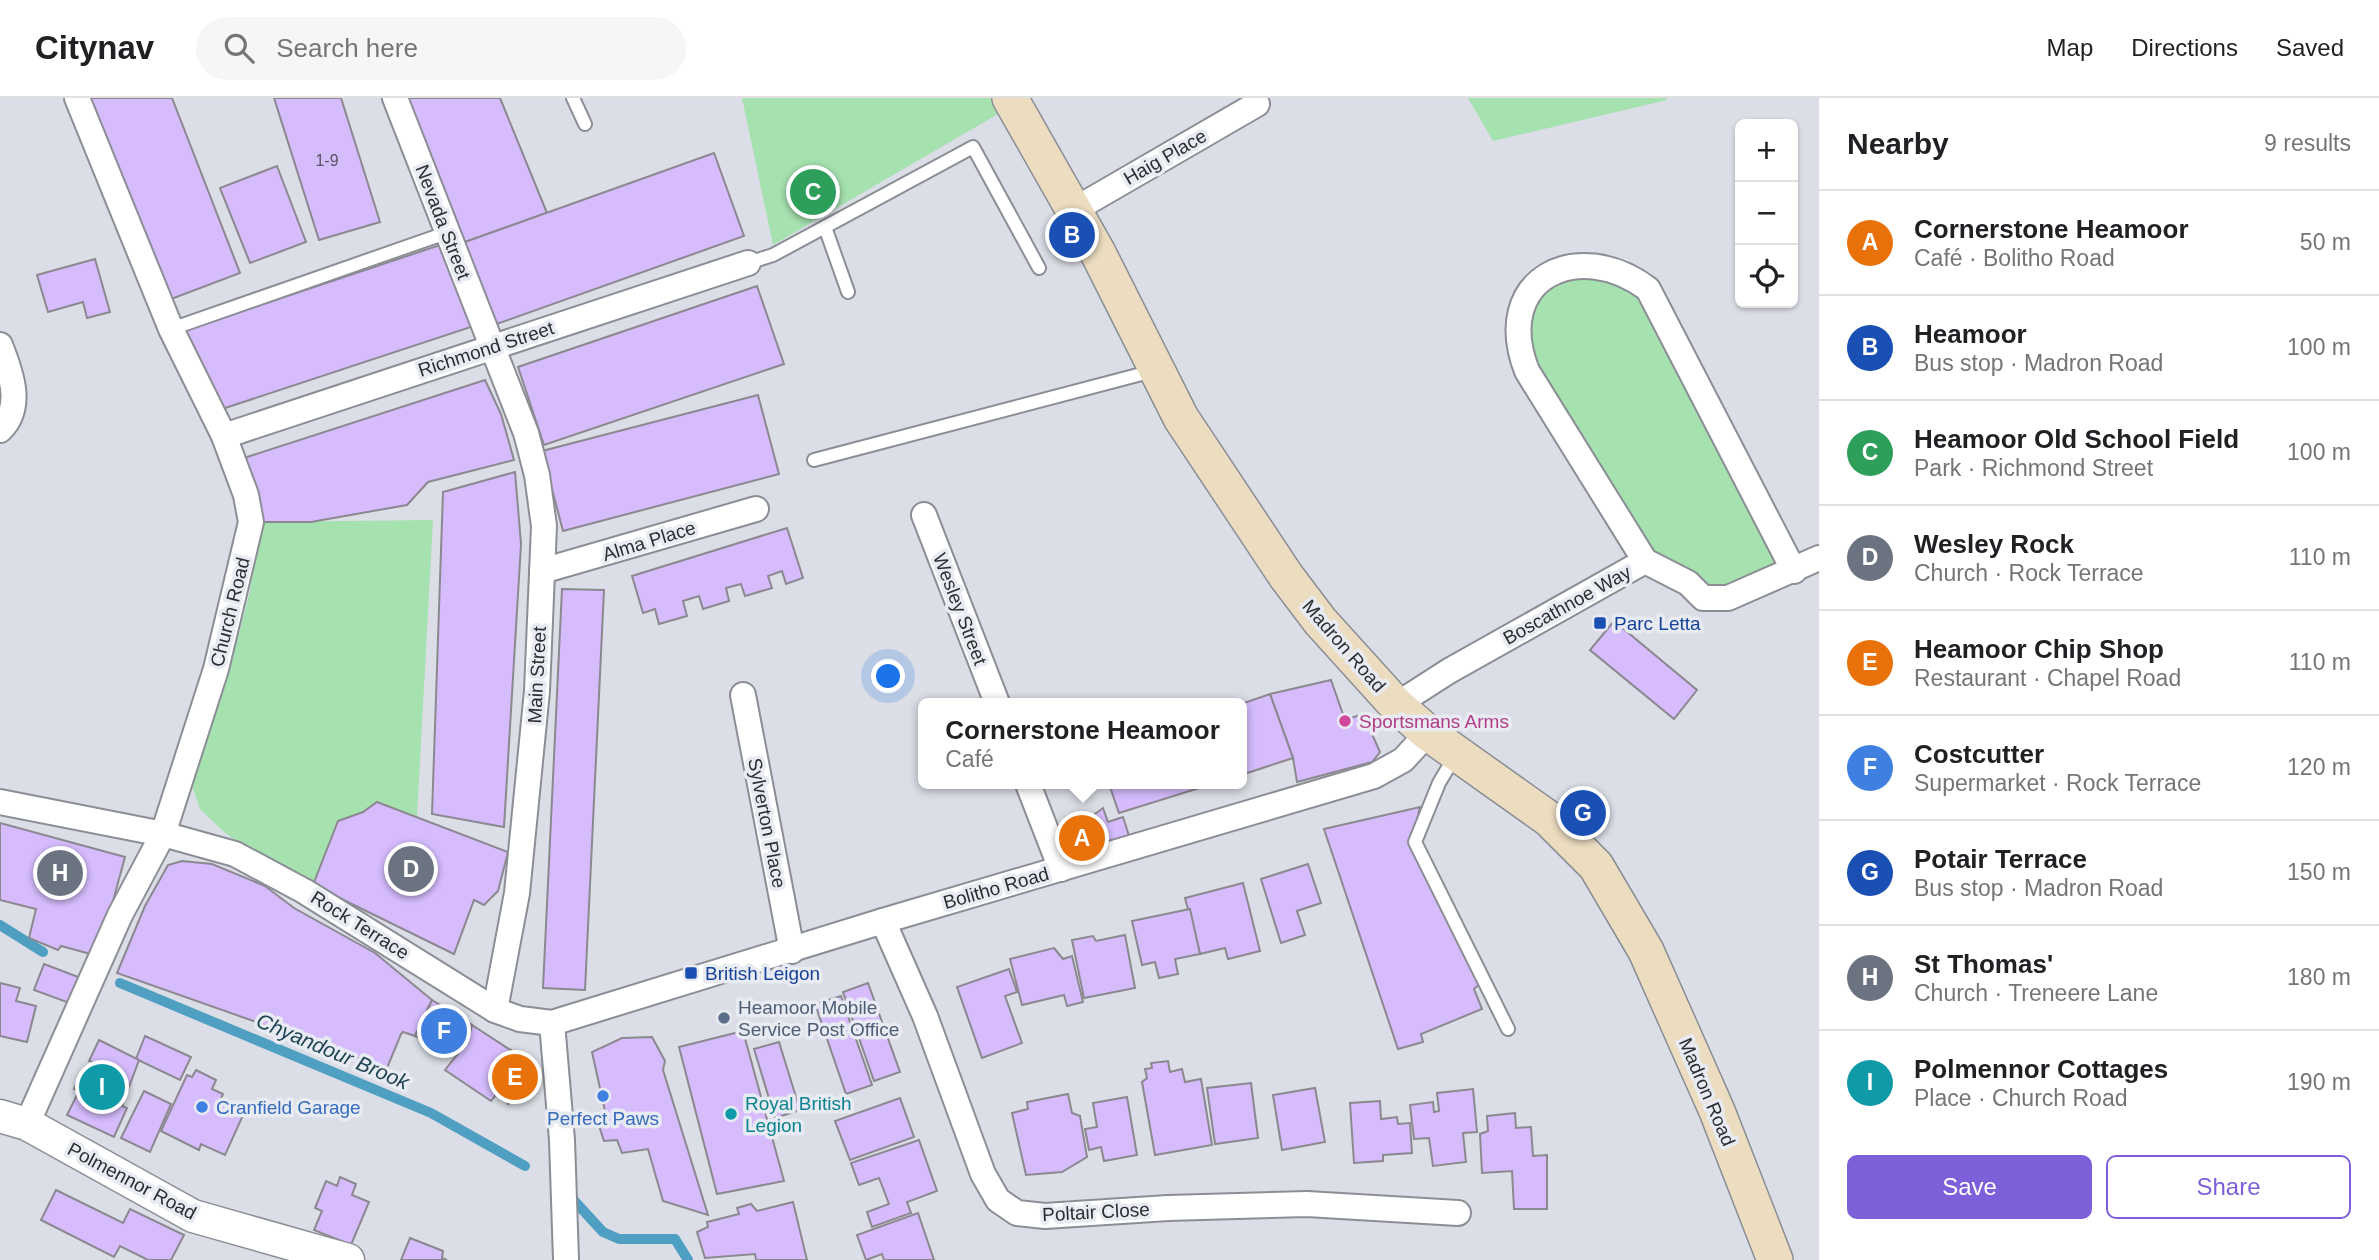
<!DOCTYPE html>
<html lang="en">
<head>
<meta charset="utf-8">
<style>
  body { margin:0; font-family:Arial,sans-serif; background:#f6f6f6; color:#202124 }
  .controls { position:absolute; right:21px; top:21px; display:grid; overflow:hidden; border-radius:10px; box-shadow:0 2px 5px #0004 }
  .controls button { width:63px; height:63px; display:grid; place-items:center; padding:0; border:0; border-bottom:2px solid #e0e0e0; background:#fff; color:#202124; font:35px sans-serif }
  .you { position:absolute; left:889px; top:579px; width:24px; height:24px; margin:-18px; border:5px solid #fff; border-radius:50%; background:#1a73e8; box-shadow:0 0 0 10px #1a73e833 }
  .badge { display:grid; place-items:center; width:46px; height:46px; border-radius:50%; background:#7d5fd9; color:#fff; font-size:23px; font-weight:700 }
  .pin { position:absolute; translate:-50% -50%; border:4px solid #fff; box-shadow:0 2px 7px #0006 }
  .popup { position:absolute; left:918px; top:600px; width:329px; height:91px; box-sizing:border-box; display:grid; place-content:center; border-radius:10px; background:#fff; filter:drop-shadow(0 2px 5px #0005); font-size:23px; white-space:nowrap; color:#757577 }
  .popup b { font-size:26px; color:#202124 }
  .popup::after { content:''; position:absolute; left:50%; top:100%; margin-left:-14px; border:14px solid transparent; border-top-color:#fff }
  .list { margin:0; padding:0; list-style:none }
  h2 { display:flex; justify-content:space-between; align-items:center; height:91px; margin:0; padding:0 28px; font-size:30px }
  h2 small { font-size:23px; font-weight:400; color:#757577 }
  .list li { display:grid; grid-template-columns:46px 1fr auto; gap:21px; align-items:center; box-sizing:border-box; height:105px; padding:0 28px; border-top:2px solid #e0e0e0 }
  .list b { display:block; font-size:26px; white-space:nowrap }
  .list p { margin:0; font-size:23px; white-space:nowrap; color:#757577 }
  .list em { font-size:23px; font-style:normal; color:#757577 }
  .actions { display:flex; gap:14px; padding:21px 28px }
  .actions a { flex:1; padding:16px 0; border:2px solid #7d5fd9; border-radius:10px; text-align:center; font-size:24px; color:#7d5fd9 }
  .actions .main { background:#7d5fd9; color:#fff }
  .icon { flex:none; width:38px; height:38px; fill:none; stroke:currentColor; stroke-width:2; stroke-linecap:round; stroke-linejoin:round }
  .map { position:relative; flex:none; width:1819px; height:1162px; overflow:hidden }
  header { display:flex; align-items:center; gap:42px; box-sizing:border-box; height:98px; padding:0 35px; background:#fff; border-bottom:2px solid #e0e0e0 }
  header strong { font-size:33px }
  nav { display:flex; gap:38px; margin-inline-start:auto; font-size:24px }
  .search { width:490px; height:63px; background:#f6f6f6; display:flex; align-items:center; gap:18px; box-sizing:border-box; padding:0 24px; border-radius:38px; color:#757577; font-size:26px }
  main { display:flex }
  aside { flex:1; background:#fff }
  .map>svg:first-child { display:block }
</style>
</head>
<body>
<header>
<strong>Citynav</strong>
<div class="search"><svg class="icon" aria-label="search" viewBox="0 0 24 24"><circle cx="10" cy="10" r="6"/><path d="M15 15l6 6"/></svg>Search here</div>
<nav><a>Map</a><a>Directions</a><a>Saved</a></nav>
</header>
<main>
<div class="map">
<svg width="1819" height="1162" viewBox="0 0 1819 1162">
  <rect width="100%" height="100%" fill="#dbdee6"/>
  <g fill="#a6e1b0">
    <polygon points="742,0 990,0 998,16 773,147"/>
    <polygon points="1468,0 1666,0 1667,2 1493,43"/>
    <polygon points="1555,174 1631,178 1794,473 1728,500 1645,463 1527,273 1519,217"/>
    <polygon points="433,422 417,719 377,704 363,714 338,723 313,787 246,750 224,734 200,711 192,688 230,570 250,493 260,424"/>
  </g>
  <g fill="none" stroke-linecap="round" stroke-linejoin="round">
    <g stroke="#4e9fc1" stroke-width="10">
      <polyline points="0,827 43,854"/>
      <polyline points="120,885 431,1015 525,1068"/>
      <polyline points="568,1096 603,1134 619,1141 675,1141 688,1162"/>
    </g>
  </g>
  <g fill="#d6bcfd" stroke="#8b888f" stroke-width="2">
    <polygon points="87,0 172,0 240,175 166,203"/>
    <polygon points="274,0 341,0 380,124 319,142"/>
    <polygon points="408,0 500,0 547,115 465,144"/>
    <polygon points="714,55 744,138 494,227 465,144"/>
    <polygon points="277,68 306,144 250,165 220,90"/>
    <polygon points="440,147 471,229 216,313 183,233"/>
    <polygon points="95,161 110,214 87,220 83,204 48,214 37,177"/>
    <polygon points="757,188 784,266 544,347 518,269"/>
    <polygon points="485,282 501,316 514,362 428,384 407,407 311,424 260,424 241,361"/>
    <polygon points="758,297 779,376 563,433 542,353"/>
    <polygon points="515,374 521,446 504,729 432,716 443,394"/>
    <polygon points="787,430 803,480 786,486 782,473 768,478 772,490 745,498 741,486 726,490 729,503 703,511 699,498 683,503 687,518 659,526 655,511 643,515 632,478"/>
    <polygon points="562,491 604,492 585,892 543,890"/>
    <polygon points="1614,523 1697,592 1674,621 1590,552"/>
    <polygon points="1331,582 1345,622 1363,616 1380,654 1372,664 1297,684 1293,660 1270,596"/>
    <polygon points="1270,596 1293,660 1241,677 1241,606"/>
    <polygon points="1109,686 1212,686 1119,715"/>
    <polygon points="377,704 508,754 498,793 484,807 474,802 454,856 313,787 338,723 363,714"/>
    <polygon points="1420,709 1411,749 1481,885 1474,891 1482,911 1421,936 1423,944 1398,951 1324,731"/>
    <polygon points="1103,710 1108,724 1123,719 1130,741 1100,750 1091,719"/>
    <polygon points="1091,719 1100,750 1076,753 1071,749 1063,730"/>
    <polygon points="0,725 125,759 98,858 61,848 58,852 29,840 36,811 0,802"/>
    <polygon points="182,763 212,766 265,788 294,810 375,855 432,902 415,938 403,934 401,936 387,970 117,875 145,808 168,767"/>
    <polygon points="1308,766 1321,805 1297,813 1305,837 1281,845 1261,781"/>
    <polygon points="1243,785 1260,853 1228,861 1225,850 1200,856 1185,800"/>
    <polygon points="1190,811 1200,856 1175,861 1178,876 1159,880 1155,864 1142,867 1132,823"/>
    <polygon points="1125,837 1135,890 1084,900 1072,842 1093,838 1096,843"/>
    <polygon points="1054,850 1063,861 1072,858 1083,904 1067,908 1064,897 1022,907 1010,861"/>
    <polygon points="44,866 81,880 72,906 34,892"/>
    <polygon points="1009,871 1017,894 1005,898 1022,945 982,960 957,889"/>
    <polygon points="0,885 20,890 16,903 36,908 27,944 0,938"/>
    <polygon points="868,885 900,974 874,983 843,894"/>
    <polygon points="841,898 872,987 846,996 815,906"/>
    <polygon points="432,902 472,927 468,943 456,956 415,938"/>
    <polygon points="472,927 512,953 510,968 500,976 499,993 491,1003 445,972 468,943"/>
    <polygon points="743,933 784,1083 717,1096 679,949"/>
    <polygon points="145,938 191,959 180,982 136,961"/>
    <polygon points="652,939 665,963 663,972 708,1117 663,1103 648,1051 622,1055 617,1042 604,1043 598,1025 607,1022 592,954 622,940"/>
    <polygon points="99,942 139,962 122,1008 127,1010 114,1039 67,1017 79,993 74,991 77,984 84,988 95,965 89,963"/>
    <polygon points="779,944 800,1012 775,1020 754,951"/>
    <polygon points="512,953 534,987 529,999 508,1006 500,982 500,976 510,968"/>
    <polygon points="1168,963 1170,974 1182,971 1185,984 1201,981 1212,1047 1155,1057 1142,984 1147,980 1145,971 1152,970 1151,965"/>
    <polygon points="196,972 216,982 212,991 223,996 220,1003 244,1015 225,1057 201,1046 199,1052 161,1033 187,977 192,979"/>
    <polygon points="1251,985 1258,1040 1215,1046 1207,990"/>
    <polygon points="1315,990 1325,1044 1282,1052 1273,997"/>
    <polygon points="1473,991 1477,1034 1463,1035 1466,1064 1433,1068 1429,1040 1414,1041 1410,1007 1433,1004 1434,1014 1439,1013 1437,995"/>
    <polygon points="144,993 171,1006 150,1054 121,1040"/>
    <polygon points="1068,996 1072,1015 1080,1018 1087,1059 1062,1074 1026,1077 1012,1015 1028,1011 1027,1004"/>
    <polygon points="1127,999 1137,1057 1104,1063 1101,1049 1089,1052 1085,1031 1097,1029 1093,1005"/>
    <polygon points="900,1000 914,1039 850,1062 835,1023"/>
    <polygon points="1380,1003 1381,1021 1397,1019 1398,1026 1410,1025 1412,1055 1383,1057 1383,1063 1354,1065 1350,1005"/>
    <polygon points="1515,1015 1516,1030 1531,1029 1533,1058 1547,1057 1547,1111 1514,1111 1512,1073 1482,1075 1480,1036 1488,1033 1487,1018"/>
    <polygon points="919,1042 937,1093 907,1104 911,1115 872,1129 867,1114 889,1106 879,1080 859,1087 851,1065"/>
    <polygon points="340,1079 356,1086 352,1097 369,1104 351,1147 314,1132 322,1113 315,1110 326,1083 337,1088"/>
    <polygon points="56,1092 123,1125 130,1111 184,1137 171,1162 148,1162 120,1148 114,1159 41,1122"/>
    <polygon points="793,1104 807,1162 756,1162 755,1156 705,1160 697,1134 708,1129 707,1124 739,1116 737,1110 751,1106 757,1113"/>
    <polygon points="918,1115 934,1162 884,1162 882,1156 866,1162 857,1137"/>
    <polygon points="410,1140 443,1153 442,1160 447,1162 401,1162"/>
  </g>
  <g fill="none" stroke-linecap="round" stroke-linejoin="round">
    <defs>
      <g id="service">
        <polyline points="573,0 585,26"/>
        <polyline points="825,129 848,194"/>
        <polyline points="748,165 773,157 973,49 1039,170"/>
        <polyline points="171,231 446,135"/>
        <polyline points="814,362 1153,273"/>
        <polyline points="1455,658 1439,685 1415,744 1508,931"/>
      </g>
      <g id="minor">
        <polyline points="395,0 526,335 537,377 544,428 537,593 517,795 495,912"/>
        <polyline points="1074,112 1257,6"/>
        <path d="M0 247C11 275 24 309 0 332"/>
        <polyline points="224,338 748,165"/>
        <polyline points="924,417 997,605"/>
        <path d="M1645 463 1527 273C1491 181 1577 138 1648 191L1794 473"/>
        <polyline points="542,473 756,411"/>
        <polyline points="743,597 792,853"/>
        <polyline points="1396,607 1449,573 1645,463 1688,485 1703,500 1728,500 1819,460"/>
        <polyline points="1028,686 1061,771"/>
        <polyline points="0,704 163,736 235,756 304,793 495,912 520,921 552,925 883,823 1374,678 1403,662 1428,635"/>
        <polyline points="883,823 925,918 983,1076 998,1102 1017,1115 1045,1118 1168,1110 1307,1106 1458,1115"/>
        <polyline points="552,925 562,1042 566,1162"/>
        <polyline points="27,1026 120,817 163,736 216,571 251,424 246,397 224,338 171,231 77,0"/>
      </g>
      <polyline id="tertiary" points="0,1018 27,1026 193,1118 348,1162"/>
      <polyline id="secondary" points="1010,0 1098,155 1181,320 1286,478 1320,523 1396,607 1428,635 1549,721 1596,768 1646,853 1717,1013 1775,1162"/>
    </defs>
    <use href="#service" stroke="#8b8e95" stroke-width="16"/>
    <use href="#minor" stroke="#8b8e95" stroke-width="28"/>
    <use href="#tertiary" stroke="#8b8e95" stroke-width="35"/>
    <use href="#secondary" stroke="#8b8e95" stroke-width="38"/>
    <use href="#service" stroke="#fff" stroke-width="12"/>
    <use href="#minor" stroke="#fff" stroke-width="24"/>
    <use href="#tertiary" stroke="#fff" stroke-width="32"/>
    <use href="#secondary" stroke="#ecddc1" stroke-width="35"/>
  </g>
  <g fill="#1a4fb4" stroke="#e9ebf3" stroke-width="2.5">
    <rect x="1593" y="518" width="14" height="14" rx="3.5"/>
    <rect x="684" y="868" width="14" height="14" rx="3.5"/>
  </g>
  <circle fill="#d1479c" stroke="#e9ebf3" stroke-width="2.5" cx="1345" cy="623" r="7"/>
  <circle fill="#5c6f8a" stroke="#e9ebf3" stroke-width="2.5" cx="724" cy="920" r="7"/>
  <g fill="#3f7fe0" stroke="#e9ebf3" stroke-width="2.5">
    <circle cx="603" cy="998" r="7"/>
    <circle cx="202" cy="1009" r="7"/>
  </g>
  <circle fill="#0f9aa8" stroke="#e9ebf3" stroke-width="2.5" cx="731" cy="1016" r="7"/>
  <g text-anchor="middle" dominant-baseline="central" stroke-width="7" stroke-linejoin="round" paint-order="stroke">
    <g font-size="16" fill="#575264">
      <text x="327" y="62">1-9</text>
    </g>
    <g font-size="19" fill="#2d2e31" stroke="#e9ebf3">
      <text transform="translate(1165 59) rotate(-30)">Haig Place</text>
      <text transform="translate(443 124) rotate(69)">Nevada Street</text>
      <text transform="translate(486 251) rotate(-18)">Richmond Street</text>
      <text transform="translate(649 443) rotate(-17)">Alma Place</text>
      <text transform="translate(1567 507) rotate(-29)">Boscathnoe Way</text>
      <text transform="translate(960 511) rotate(69)">Wesley Street</text>
      <text transform="translate(230 514) rotate(-76)">Church Road</text>
      <text transform="translate(1344 548) rotate(49)">Madron Road</text>
      <text transform="translate(537 577) rotate(-87)">Main Street</text>
      <text transform="translate(767 725) rotate(79)">Sylverton Place</text>
      <text transform="translate(996 790) rotate(-16)">Bolitho Road</text>
      <text transform="translate(360 827) rotate(32)">Rock Terrace</text>
      <text transform="translate(1707 994) rotate(67)">Madron Road</text>
      <text transform="translate(132 1083) rotate(28)">Polmennor Road</text>
      <text transform="translate(1096 1114) rotate(-3)">Poltair Close</text>
    </g>
    <g font-size="19" fill="#164399" stroke="#e9ebf3" text-anchor="start">
      <text x="1614" y="525">Parc Letta</text>
      <text x="705" y="875">British Leigon</text>
    </g>
    <g font-size="19" fill="#b23c85" stroke="#e9ebf3" text-anchor="start">
      <text x="1359" y="623">Sportsmans Arms</text>
    </g>
    <g font-size="19" fill="#4e5e75" stroke="#e9ebf3" text-anchor="start">
      <text x="738" y="909">Heamoor Mobile<tspan x="738" dy="22">Service Post Office</tspan></text>
    </g>
    <g font-size="19" fill="#0d838f" stroke="#e9ebf3" text-anchor="start">
      <text x="745" y="1005">Royal British<tspan x="745" dy="22">Legion</tspan></text>
    </g>
    <g font-size="19" fill="#366cbe" stroke="#e9ebf3" text-anchor="start">
      <text x="216" y="1009">Cranfield Garage</text>
      <text x="603" y="1020" text-anchor="middle">Perfect Paws</text>
    </g>
    <g font-size="21" font-style="italic" fill="#1f4453" stroke="#e9ebf3">
      <text transform="translate(333 953) rotate(23)">Chyandour Brook</text>
    </g>
  </g>
</svg>
<div class="controls">
<button>+</button>
<button>−</button>
<button><svg class="icon" aria-label="locate" viewBox="0 0 24 24"><circle cx="12" cy="12" r="6"/><path d="M12 2v4M12 18v4M2 12h4M18 12h4"/></svg></button>
</div>
<div class="you"></div>
<div class="pin badge" style="left:1082px;top:740px;background:#e8710a">A</div>
<div class="popup"><b>Cornerstone Heamoor</b>Café</div>
<div class="pin badge" style="left:1072px;top:137px;background:#1a4fb4">B</div>
<div class="pin badge" style="left:813px;top:94px;background:#2e9e5b">C</div>
<div class="pin badge" style="left:411px;top:771px;background:#6b7280">D</div>
<div class="pin badge" style="left:515px;top:979px;background:#e8710a">E</div>
<div class="pin badge" style="left:444px;top:933px;background:#3f7fe0">F</div>
<div class="pin badge" style="left:1583px;top:715px;background:#1a4fb4">G</div>
<div class="pin badge" style="left:60px;top:775px;background:#6b7280">H</div>
<div class="pin badge" style="left:102px;top:989px;background:#0f9aa8">I</div>
</div>
<aside>
<h2>Nearby<small>9 results</small></h2>
<ul class="list">
<li><span class="badge" style="background:#e8710a">A</span><div><b>Cornerstone Heamoor</b><p>Café · Bolitho Road</p></div><em>50 m</em></li>
<li><span class="badge" style="background:#1a4fb4">B</span><div><b>Heamoor</b><p>Bus stop · Madron Road</p></div><em>100 m</em></li>
<li><span class="badge" style="background:#2e9e5b">C</span><div><b>Heamoor Old School Field</b><p>Park · Richmond Street</p></div><em>100 m</em></li>
<li><span class="badge" style="background:#6b7280">D</span><div><b>Wesley Rock</b><p>Church · Rock Terrace</p></div><em>110 m</em></li>
<li><span class="badge" style="background:#e8710a">E</span><div><b>Heamoor Chip Shop</b><p>Restaurant · Chapel Road</p></div><em>110 m</em></li>
<li><span class="badge" style="background:#3f7fe0">F</span><div><b>Costcutter</b><p>Supermarket · Rock Terrace</p></div><em>120 m</em></li>
<li><span class="badge" style="background:#1a4fb4">G</span><div><b>Potair Terrace</b><p>Bus stop · Madron Road</p></div><em>150 m</em></li>
<li><span class="badge" style="background:#6b7280">H</span><div><b>St Thomas'</b><p>Church · Treneere Lane</p></div><em>180 m</em></li>
<li><span class="badge" style="background:#0f9aa8">I</span><div><b>Polmennor Cottages</b><p>Place · Church Road</p></div><em>190 m</em></li>
</ul>
<div class="actions"><a class="main">Save</a><a>Share</a></div>
</aside>
</main>
</body>
</html>
